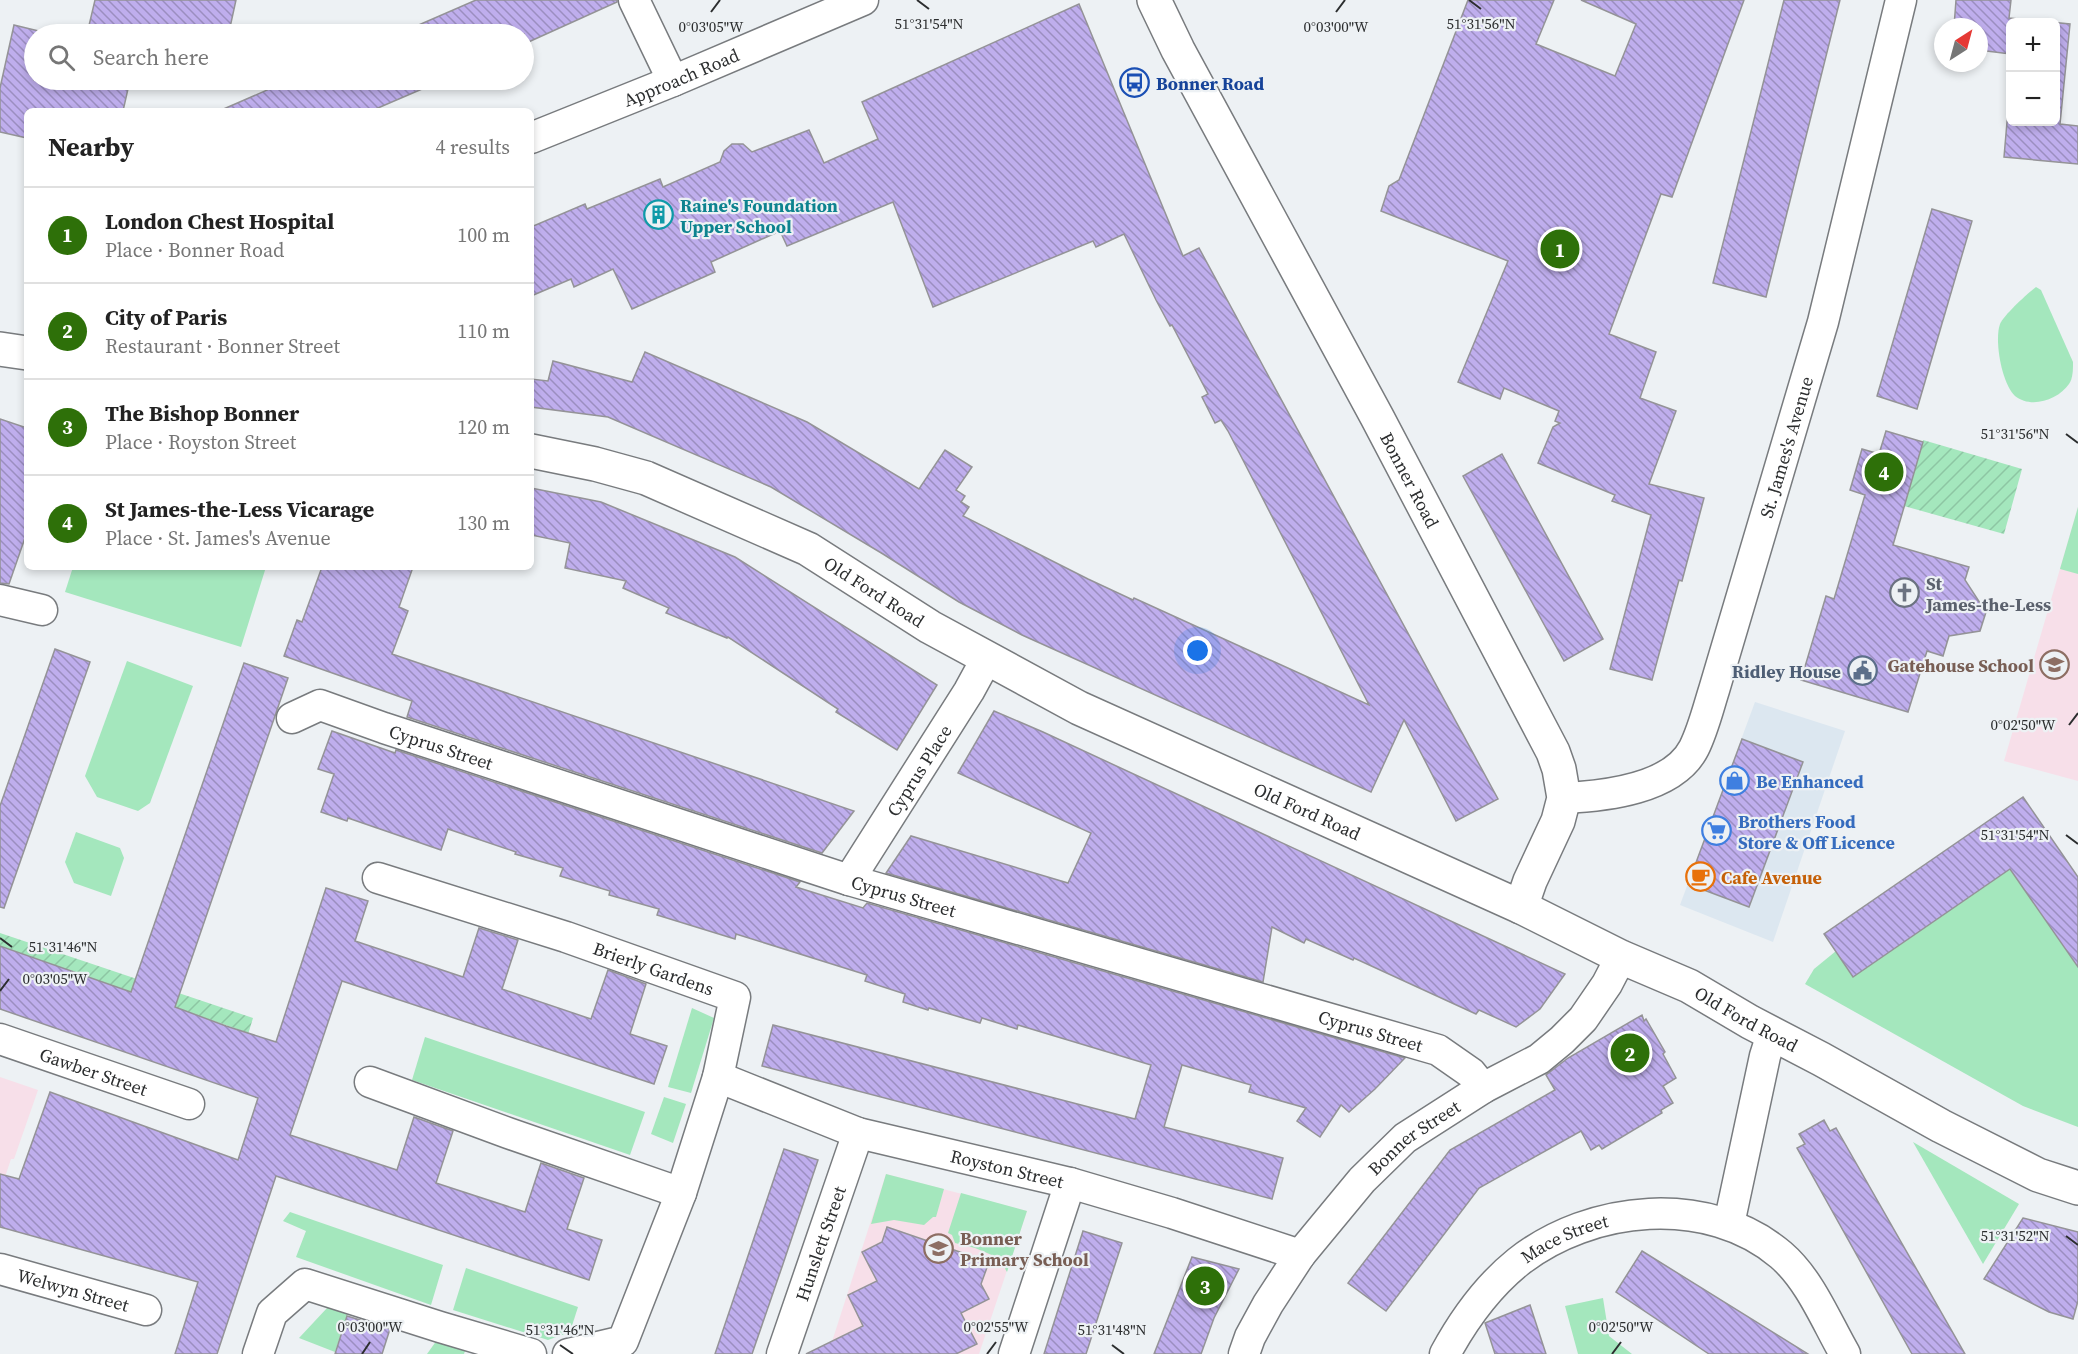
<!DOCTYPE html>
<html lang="en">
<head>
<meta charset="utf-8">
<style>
  body { margin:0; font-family:"Source Serif 4",serif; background:#f6f6f6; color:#222 }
  .controls { position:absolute; right:18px; top:18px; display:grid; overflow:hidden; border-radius:9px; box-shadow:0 3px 9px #0003 }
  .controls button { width:54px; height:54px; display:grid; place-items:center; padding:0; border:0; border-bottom:2px solid #e0e0e0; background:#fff; color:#222; font:30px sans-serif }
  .compass { position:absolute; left:1934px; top:18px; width:54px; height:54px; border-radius:50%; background:#fff; box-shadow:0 3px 9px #0003; rotate:36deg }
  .you { position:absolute; left:1198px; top:651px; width:21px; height:21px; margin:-15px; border:4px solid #fff; border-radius:50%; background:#1a73e8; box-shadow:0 0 0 9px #1a73e833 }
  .badge { display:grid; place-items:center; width:39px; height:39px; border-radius:50%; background:#2e7009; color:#fff; font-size:20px; font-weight:700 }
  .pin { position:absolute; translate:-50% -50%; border:3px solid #fff; box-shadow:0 2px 6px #0006 }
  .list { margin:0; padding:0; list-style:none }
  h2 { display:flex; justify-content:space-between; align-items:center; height:78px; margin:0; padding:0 24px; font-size:26px }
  h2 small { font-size:20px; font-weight:400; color:#767676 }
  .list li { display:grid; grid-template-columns:39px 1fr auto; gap:18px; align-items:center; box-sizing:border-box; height:96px; padding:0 24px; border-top:2px solid #e0e0e0 }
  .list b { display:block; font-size:22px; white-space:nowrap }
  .list p { margin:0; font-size:20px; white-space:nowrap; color:#767676 }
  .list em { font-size:20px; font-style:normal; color:#767676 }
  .icon { flex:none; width:33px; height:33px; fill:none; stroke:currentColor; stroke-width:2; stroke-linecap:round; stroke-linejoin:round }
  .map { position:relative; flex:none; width:2078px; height:1354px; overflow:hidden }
  .search { position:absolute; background:#fff; box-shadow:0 3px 9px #0003; left:24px; top:24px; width:510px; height:66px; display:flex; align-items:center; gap:15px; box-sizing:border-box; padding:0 21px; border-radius:33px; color:#767676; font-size:22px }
  .panel { position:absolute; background:#fff; box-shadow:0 3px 9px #0003; left:24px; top:108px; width:510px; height:462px; border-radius:9px }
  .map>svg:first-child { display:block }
</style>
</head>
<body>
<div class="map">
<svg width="2078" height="1354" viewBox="0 0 2078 1354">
  <defs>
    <pattern id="garden-furrows" width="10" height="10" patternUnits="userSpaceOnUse" patternTransform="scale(1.5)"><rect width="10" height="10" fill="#a4e7bd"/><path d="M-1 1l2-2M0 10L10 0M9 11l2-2" fill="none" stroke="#8dc6a3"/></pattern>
    <pattern id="building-back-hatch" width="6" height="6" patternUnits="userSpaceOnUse" patternTransform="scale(1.5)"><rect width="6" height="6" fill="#bfaeed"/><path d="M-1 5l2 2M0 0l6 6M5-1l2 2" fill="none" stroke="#9b8ec0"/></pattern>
  </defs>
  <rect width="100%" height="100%" fill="#edf1f4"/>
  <polygon fill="#dce7f0" points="1755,702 1845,731 1773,942 1680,905"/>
  <g fill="#f7dfe9">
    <polygon points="2078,507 2078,781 2004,761"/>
    <polygon points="0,1077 38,1090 14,1159 11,1159 0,1192"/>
    <polygon points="886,1174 1027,1211 979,1354 828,1354"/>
  </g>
  <g fill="#a4e7bd">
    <path d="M2036 287 2041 290 2073 362C2073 370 2073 378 2069 384 2058 400 2031 409 2015 396 2002 384 1994 341 2000 324 2004 315 2027 294 2036 287Z"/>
    <polygon points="2078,507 2078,574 2060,569"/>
    <polygon points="73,567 266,567 241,647 65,592"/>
    <polygon points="127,661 193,686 150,803 138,811 97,797 85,776"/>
    <polygon points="76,832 120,848 124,858 111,896 74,883 65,862"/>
    <polygon points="2010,869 2078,967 2078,1127 2023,1106 1805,984 1814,969 1836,951"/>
    <polygon points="692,1008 714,1018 691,1093 668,1087"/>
    <polygon points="425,1037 645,1112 630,1155 412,1080"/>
    <polygon points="664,1097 686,1104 673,1143 651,1134"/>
    <polygon points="1913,1142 2019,1204 1983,1264"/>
    <polygon points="886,1174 944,1189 936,1217 933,1217 924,1225 894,1220 871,1224"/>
    <polygon points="961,1193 1027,1211 1007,1272 999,1258 975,1248 955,1243 952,1235 948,1233"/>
    <polygon points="290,1212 443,1265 431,1305 296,1257 306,1231 283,1221"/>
    <polygon points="466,1268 578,1307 570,1332 548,1340 453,1310"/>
    <polygon points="1603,1298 1609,1336 1632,1354 1578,1354 1565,1306"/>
    <polygon points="328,1307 348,1312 335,1352 299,1338"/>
    <polygon points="437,1340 465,1351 464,1354 427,1354"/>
  </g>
  <g fill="url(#garden-furrows)">
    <polygon points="1923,440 2022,469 2004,534 1904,506"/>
    <polygon points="0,933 253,1018 243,1051 240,1030 0,947"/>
  </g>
  <g fill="url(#building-back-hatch)" stroke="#949397" stroke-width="1.5">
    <polygon points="95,0 236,0 229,32 208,25 206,34 87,34"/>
    <polygon points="476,0 617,0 617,2 524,44 524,34 398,34"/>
    <polygon points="1468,0 1554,0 1536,44 1615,76 1636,24 1581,0 1744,0 1672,197 1661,194 1609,334 1656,352 1640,398 1676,411 1649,484 1704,498 1682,581 1679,580 1652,680 1610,669 1651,515 1612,501 1615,495 1538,463 1553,427 1560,423 1555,421 1559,411 1504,388 1500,399 1458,382 1508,261 1381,211 1389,186 1399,180"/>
    <polygon points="1784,0 1840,0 1766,297 1713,283"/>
    <polygon points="1956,0 2011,0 2009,18 2070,24 2060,124 2078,126 2078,164 2004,157 2010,87 2010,122 2055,122 2055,22 2010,22 2010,54 1979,50 1979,27 1954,27"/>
    <polygon points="1079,4 1183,256 1199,248 1498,799 1456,821 1404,720 1371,792 1022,635 959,602 883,554 771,487 608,417 531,407 531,379 548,381 553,361 632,382 645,352 807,422 919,489 945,450 972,467 956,490 965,496 961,502 969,507 963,516 1088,579 1133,600 1134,598 1369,705 1228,431 1221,420 1215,423 1202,397 1208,394 1172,325 1170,326 1156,300 1124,234 1096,247 1093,241 933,307 893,202 787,246 780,231 711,262 715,272 632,309 613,269 574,287 571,279 531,296 531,227 585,204 587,209 660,179 663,187 720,162 724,151 732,144 743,144 752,152 809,130 824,163 878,139 862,102"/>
    <polygon points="14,25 51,34 34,34 34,80 130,80 123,111 27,111 27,138 0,132 0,88"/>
    <polygon points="290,80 443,80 371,111 219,111"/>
    <polygon points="1932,209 1972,221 1917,409 1877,396"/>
    <polygon points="0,419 27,428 27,532 9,584 0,583"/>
    <polygon points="1886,431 1923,442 1893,545 1969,567 1965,580 1986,612 1980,631 1949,636 1943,656 1927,651 1908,712 1801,680 1826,596 1834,599 1865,495 1850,490 1862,449 1879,454"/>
    <polygon points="1502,454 1603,639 1564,661 1463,476"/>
    <polygon points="531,488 601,502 735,557 937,685 897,750 836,712 838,709 728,637 727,638 666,613 669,608 623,588 626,581 565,568 570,543 531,535"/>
    <polygon points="322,567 413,567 399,607 408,611 392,654 854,811 822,853 407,717 412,701 284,656 297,620 302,622"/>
    <polygon points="55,649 90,662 4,908 0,907 0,806"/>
    <polygon points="244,663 288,678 175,1007 226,1026 276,1042 326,888 368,901 355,941 463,977 479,928 518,940 502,989 591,1019 608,970 646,984 630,1034 667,1046 654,1084 342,981 290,1135 397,1170 414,1117 453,1131 436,1183 525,1212 541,1163 584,1178 567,1229 602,1240 589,1280 276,1176 217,1354 175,1354 198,1282 0,1227 0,1174 19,1179 50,1092 238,1160 258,1098 0,1009 0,946 131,992"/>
    <polygon points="994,711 1043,732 1565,974 1540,1009 1516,1027 1479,1010 1476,1014 1354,958 1353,960 1306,939 1304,943 1272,927 1263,982 886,873 911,836 1068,883 1091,833 958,773"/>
    <polygon points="332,731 395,753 396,750 800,882 796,887 863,908 867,903 1405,1058 1375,1089 1349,1112 1341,1105 1320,1137 1297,1121 1306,1108 1249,1092 1251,1085 1182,1065 1164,1127 1283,1158 1272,1199 762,1066 773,1025 1135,1119 1151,1065 1018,1025 1017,1029 982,1018 980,1023 929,1008 928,1010 903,1002 905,994 865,981 867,975 736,934 735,939 657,915 659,909 609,895 610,891 560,876 563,868 515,854 516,852 448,829 441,850 348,818 347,821 321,812 334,774 318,769"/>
    <polygon points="1742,739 1803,762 1749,907 1688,884"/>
    <polygon points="2023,797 2078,877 2078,967 2010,869 1853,977 1824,934"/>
    <polygon points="1642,1015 1644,1021 1646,1019 1665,1052 1663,1054 1676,1078 1663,1086 1673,1103 1661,1110 1662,1113 1602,1149 1599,1145 1591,1150 1581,1131 1479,1188 1386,1311 1348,1283 1450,1150 1555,1090 1546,1075 1568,1058"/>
    <polygon points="1824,1120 1830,1131 1836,1128 1965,1354 1912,1354 1797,1148 1805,1144 1799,1134"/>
    <polygon points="784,1149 818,1160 783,1264 752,1354 715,1354"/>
    <polygon points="2023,1218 2078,1232 2078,1301 2073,1319 2049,1312 1984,1279"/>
    <polygon points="887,1227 989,1262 981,1284 989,1299 961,1313 977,1344 956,1354 806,1354 863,1326 848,1295 877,1281 862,1252 882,1242"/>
    <polygon points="1083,1231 1122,1243 1086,1354 1044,1354"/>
    <polygon points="1642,1251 1808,1354 1709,1354 1616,1292"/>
    <polygon points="1192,1257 1239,1269 1214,1318 1201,1354 1154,1354"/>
    <polygon points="1530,1305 1546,1354 1495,1354 1485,1323"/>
    <polygon points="347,1316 390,1329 382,1354 335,1354"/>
  </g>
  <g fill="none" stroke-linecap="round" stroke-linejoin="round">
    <defs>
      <g id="minor">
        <polyline points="634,0 673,81"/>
        <path id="s1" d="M531 138 673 81 863 0"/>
        <polyline points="0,600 42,610"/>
        <path id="s2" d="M292 718 320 705 384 728 849 880 1438 1050 1471 1073 1483 1088"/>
        <path id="s3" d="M1564 798C1606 796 1673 789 1694 748 1703 730 1708 709 1714 690L1823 322 1901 0"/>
        <path id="s4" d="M378 878 566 937 735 997 718 1077 681 1193"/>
        <path id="s5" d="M849 880 969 691 987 658"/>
        <path id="s6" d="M0 1039 189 1104"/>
        <path id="s7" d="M718 1077 858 1133 1070 1183 1172 1213 1300 1255"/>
        <polyline points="370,1082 508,1133 681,1193 623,1341 568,1354"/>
        <polyline points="1729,1224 1765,1056 1772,1034"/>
        <path id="s8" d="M0 1269 146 1310"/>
        <polyline points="258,1354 272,1313 305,1284 440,1327 531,1354"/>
        <path id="s9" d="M782 1354 858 1133"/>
        <polyline points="1014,1354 1070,1183"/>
        <path id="s10" d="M1244 1354 1250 1337 1268 1304 1300 1255 1362 1180 1405 1138 1483 1088 1539 1059 1562 1040 1583 1019 1607 984 1621 957"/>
        <path id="s11" d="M1445 1354C1464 1319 1487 1287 1518 1262 1590 1205 1708 1193 1781 1255 1810 1280 1826 1321 1845 1354"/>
      </g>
      <g id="tertiary">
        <path id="s12" d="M1154 0 1178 50 1377 417 1553 752 1559 769 1564 798 1558 821 1530 881 1521 907"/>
      </g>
      <g id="secondary">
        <polyline points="0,349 27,353"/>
        <path id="s13" d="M531 451 595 464 646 478 808 549 930 627 1079 708 1521 907 1621 957 1689 986 1750 1022 1821 1059 1941 1126 2038 1175 2078 1188"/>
      </g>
    </defs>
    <use href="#minor" stroke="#787b7e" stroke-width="33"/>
    <use href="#tertiary" stroke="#787b7e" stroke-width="36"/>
    <use href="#secondary" stroke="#787b7e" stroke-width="36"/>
    <use href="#minor" stroke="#fff" stroke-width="30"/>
    <use href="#tertiary" stroke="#fff" stroke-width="33"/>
    <use href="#secondary" stroke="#fff" stroke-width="33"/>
  </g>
  <path fill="none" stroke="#2c2e2f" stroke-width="2" d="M917 0 929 9M1469 0 1481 9M711 12 720 0M1336 12 1345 0M2066 434 2078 443M2069 725 2078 713M2066 835 2078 844M0 938 12 947M0 991 9 979M2066 1236 2078 1245M560 1345 573 1354M1112 1345 1124 1354M362 1354 370 1342M987 1354 996 1342M1612 1354 1621 1342"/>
  <defs>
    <symbol id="bus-ring" viewBox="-11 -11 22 22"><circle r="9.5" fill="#edf1f4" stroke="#1a4fb4" stroke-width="1.5"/><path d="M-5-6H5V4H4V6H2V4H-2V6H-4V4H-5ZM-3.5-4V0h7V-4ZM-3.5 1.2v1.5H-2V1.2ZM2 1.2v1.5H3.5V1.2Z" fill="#1a4fb4"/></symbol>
    <symbol id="building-ring" viewBox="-11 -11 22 22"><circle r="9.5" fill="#edf1f4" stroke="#0f9aa8" stroke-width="1.5"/><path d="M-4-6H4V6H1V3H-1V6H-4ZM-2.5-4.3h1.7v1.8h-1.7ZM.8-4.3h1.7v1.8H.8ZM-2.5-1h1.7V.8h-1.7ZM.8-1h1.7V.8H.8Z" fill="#0f9aa8"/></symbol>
    <symbol id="church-ring" viewBox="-11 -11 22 22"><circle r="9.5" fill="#edf1f4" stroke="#6b7280" stroke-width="1.5"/><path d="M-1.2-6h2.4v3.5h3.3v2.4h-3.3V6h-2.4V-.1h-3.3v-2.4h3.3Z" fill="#6b7280"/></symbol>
    <symbol id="school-ring" viewBox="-11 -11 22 22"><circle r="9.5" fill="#edf1f4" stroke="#8d6e63" stroke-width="1.5"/><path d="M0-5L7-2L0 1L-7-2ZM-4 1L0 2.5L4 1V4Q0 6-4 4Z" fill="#8d6e63"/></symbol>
    <symbol id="civic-ring" viewBox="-11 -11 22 22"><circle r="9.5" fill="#edf1f4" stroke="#5c6f8a" stroke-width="1.5"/><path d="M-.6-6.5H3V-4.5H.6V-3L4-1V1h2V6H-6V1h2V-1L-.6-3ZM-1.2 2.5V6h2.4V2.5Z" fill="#5c6f8a"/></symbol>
    <symbol id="shop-ring" viewBox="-11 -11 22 22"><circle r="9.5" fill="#edf1f4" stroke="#3f7fe0" stroke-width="1.5"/><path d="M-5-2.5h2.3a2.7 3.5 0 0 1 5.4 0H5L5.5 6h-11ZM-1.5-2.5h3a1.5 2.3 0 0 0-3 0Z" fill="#3f7fe0"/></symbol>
    <symbol id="supermarket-ring" viewBox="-11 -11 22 22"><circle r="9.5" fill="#edf1f4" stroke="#3f7fe0" stroke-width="1.5"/><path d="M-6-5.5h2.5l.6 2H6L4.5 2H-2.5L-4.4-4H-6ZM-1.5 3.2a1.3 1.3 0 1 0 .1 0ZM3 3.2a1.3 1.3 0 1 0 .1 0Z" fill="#3f7fe0"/></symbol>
    <symbol id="cafe-ring" viewBox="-11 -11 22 22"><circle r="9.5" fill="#edf1f4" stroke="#e8710a" stroke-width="1.5"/><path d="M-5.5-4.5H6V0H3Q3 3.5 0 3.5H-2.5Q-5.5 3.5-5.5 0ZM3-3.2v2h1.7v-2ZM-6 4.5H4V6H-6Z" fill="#e8710a"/></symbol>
  </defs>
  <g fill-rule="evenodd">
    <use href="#bus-ring" x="1118" y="66" width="33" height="33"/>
    <use href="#building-ring" x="642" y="198" width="33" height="33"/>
    <use href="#church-ring" x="1888" y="576" width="33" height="33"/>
    <use href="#school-ring" x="2038" y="648" width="33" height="33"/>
    <use href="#civic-ring" x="1846" y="654" width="33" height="33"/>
    <use href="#shop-ring" x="1718" y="764" width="33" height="33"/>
    <use href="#supermarket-ring" x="1700" y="814" width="33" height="33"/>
    <use href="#cafe-ring" x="1684" y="860" width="33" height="33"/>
    <use href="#school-ring" x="922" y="1232" width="33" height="33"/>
  </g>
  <g text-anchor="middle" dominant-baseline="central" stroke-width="4.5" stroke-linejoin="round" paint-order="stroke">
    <g font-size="18" fill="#2c2e2f" stroke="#edf1f4">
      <text stroke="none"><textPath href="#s1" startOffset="162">Approach Road</textPath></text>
      <text stroke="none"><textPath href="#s3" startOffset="460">St. James's Avenue</textPath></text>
      <text stroke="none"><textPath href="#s12" startOffset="544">Bonner Road</textPath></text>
      <text stroke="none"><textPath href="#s13" startOffset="374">Old Ford Road</textPath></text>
      <text stroke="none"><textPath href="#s2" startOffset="159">Cyprus Street</textPath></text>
      <text stroke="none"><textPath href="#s5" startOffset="130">Cyprus Place</textPath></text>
      <text stroke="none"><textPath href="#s13" startOffset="860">Old Ford Road</textPath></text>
      <text stroke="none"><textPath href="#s2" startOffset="645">Cyprus Street</textPath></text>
      <text stroke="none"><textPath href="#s4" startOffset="290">Brierly Gardens</textPath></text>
      <text stroke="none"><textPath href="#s13" startOffset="1346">Old Ford Road</textPath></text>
      <text stroke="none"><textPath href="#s2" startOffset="1131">Cyprus Street</textPath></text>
      <text stroke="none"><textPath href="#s6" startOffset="99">Gawber Street</textPath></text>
      <text stroke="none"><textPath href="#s10" startOffset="279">Bonner Street</textPath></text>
      <text stroke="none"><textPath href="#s7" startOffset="304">Royston Street</textPath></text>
      <text stroke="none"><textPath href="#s11" startOffset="171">Mace Street</textPath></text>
      <text stroke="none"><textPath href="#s9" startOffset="117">Hunslett Street</textPath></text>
      <text stroke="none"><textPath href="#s8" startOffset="76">Welwyn Street</textPath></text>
    </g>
    <g font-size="18" font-weight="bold" fill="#164399" stroke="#edf1f4" text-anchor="start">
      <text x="1156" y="83">Bonner Road</text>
    </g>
    <g font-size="18" font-weight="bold" fill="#0d838f" stroke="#edf1f4" text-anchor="start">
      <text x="680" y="205">Raine's Foundation<tspan x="680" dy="21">Upper School</tspan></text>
    </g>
    <g font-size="18" font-weight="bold" fill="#5b616d" stroke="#edf1f4" text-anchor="start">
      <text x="1926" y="583">St<tspan x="1926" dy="21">James-the-Less</tspan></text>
    </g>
    <g font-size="18" font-weight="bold" fill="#785e54" stroke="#edf1f4" text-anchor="end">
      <text x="2034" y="665">Gatehouse School</text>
      <text x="960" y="1238" text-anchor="start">Bonner<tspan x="960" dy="21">Primary School</tspan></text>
    </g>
    <g font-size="18" font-weight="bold" fill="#4e5e75" stroke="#edf1f4" text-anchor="end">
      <text x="1841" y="671">Ridley House</text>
    </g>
    <g font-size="18" font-weight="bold" fill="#366cbe" stroke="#edf1f4" text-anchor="start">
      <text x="1756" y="781">Be Enhanced</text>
      <text x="1738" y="821">Brothers Food<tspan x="1738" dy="21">Store &amp; Off Licence</tspan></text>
    </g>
    <g font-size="18" font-weight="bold" fill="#c56008" stroke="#edf1f4" text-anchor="start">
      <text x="1721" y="877">Cafe Avenue</text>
    </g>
  </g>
  <g font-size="15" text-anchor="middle" fill="#2c2e2f" stroke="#edf1f4" stroke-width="4.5" stroke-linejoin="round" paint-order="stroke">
    <text x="929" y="29">51°31'54"N</text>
    <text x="1481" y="29">51°31'56"N</text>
    <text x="711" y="32">0°03'05"W</text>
    <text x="1336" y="32">0°03'00"W</text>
    <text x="2015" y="439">51°31'56"N</text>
    <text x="2023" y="730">0°02'50"W</text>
    <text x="2015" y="840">51°31'54"N</text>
    <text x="63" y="952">51°31'46"N</text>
    <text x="55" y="984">0°03'05"W</text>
    <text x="2015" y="1241">51°31'52"N</text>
    <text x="370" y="1332">0°03'00"W</text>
    <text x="996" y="1332">0°02'55"W</text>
    <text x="1621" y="1332">0°02'50"W</text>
    <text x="560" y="1335">51°31'46"N</text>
    <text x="1112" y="1335">51°31'48"N</text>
  </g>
</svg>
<div class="controls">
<button>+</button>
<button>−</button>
</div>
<svg class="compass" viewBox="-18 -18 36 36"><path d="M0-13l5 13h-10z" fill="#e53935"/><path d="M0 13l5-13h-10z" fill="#767676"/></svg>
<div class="you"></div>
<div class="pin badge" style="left:1560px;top:249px">1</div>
<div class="pin badge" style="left:1630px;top:1053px">2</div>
<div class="pin badge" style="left:1205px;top:1286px">3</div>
<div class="pin badge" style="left:1884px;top:472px">4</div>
<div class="search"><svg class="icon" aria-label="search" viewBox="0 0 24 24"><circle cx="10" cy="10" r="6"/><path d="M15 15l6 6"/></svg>Search here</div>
<section class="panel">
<h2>Nearby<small>4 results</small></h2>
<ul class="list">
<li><span class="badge">1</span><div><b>London Chest Hospital</b><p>Place · Bonner Road</p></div><em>100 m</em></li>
<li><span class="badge">2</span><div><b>City of Paris</b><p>Restaurant · Bonner Street</p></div><em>110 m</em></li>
<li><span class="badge">3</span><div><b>The Bishop Bonner</b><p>Place · Royston Street</p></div><em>120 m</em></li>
<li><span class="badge">4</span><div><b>St James-the-Less Vicarage</b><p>Place · St. James's Avenue</p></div><em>130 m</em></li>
</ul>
</section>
</div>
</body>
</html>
